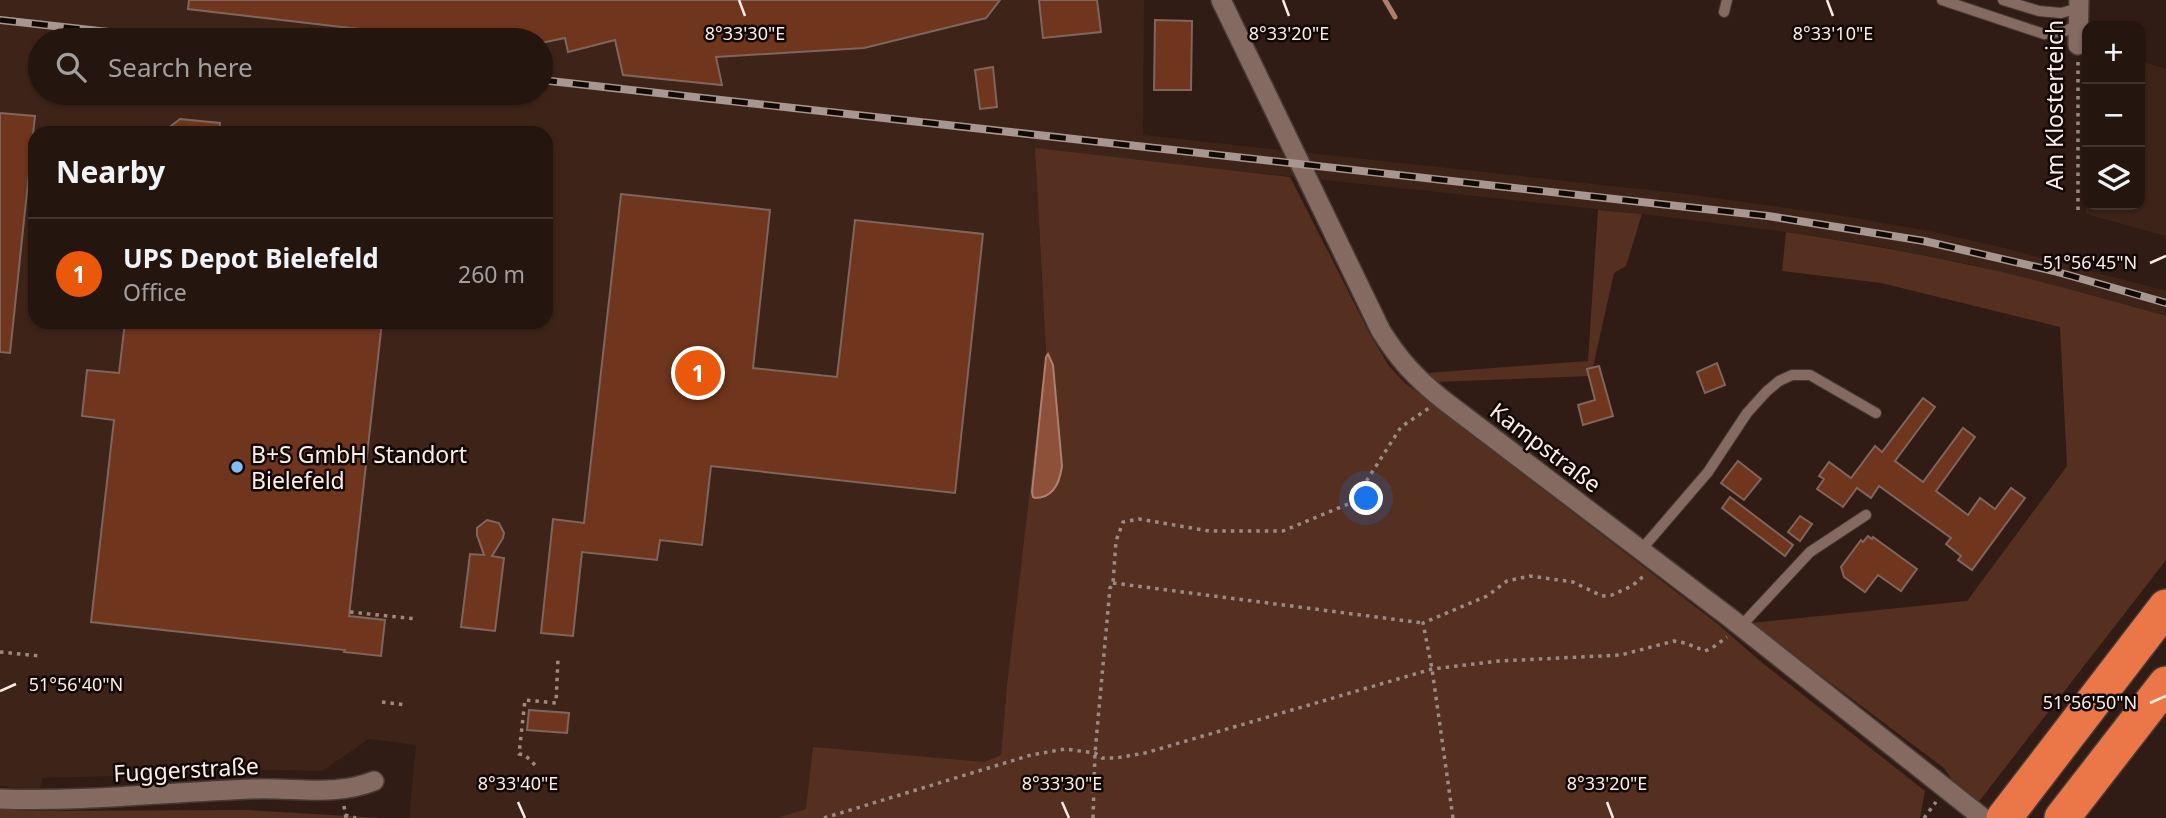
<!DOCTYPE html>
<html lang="en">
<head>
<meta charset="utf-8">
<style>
  body { margin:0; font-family:"Noto Sans",sans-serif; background:#2c1e18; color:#f1f3f6 }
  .controls { position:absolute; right:21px; top:21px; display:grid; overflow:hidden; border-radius:14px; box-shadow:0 2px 5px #0004 }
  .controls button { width:63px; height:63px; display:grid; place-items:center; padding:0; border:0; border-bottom:2px solid #41342f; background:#24150f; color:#f1f3f6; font:35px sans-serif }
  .you { position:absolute; left:1367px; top:499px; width:24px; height:24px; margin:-18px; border:5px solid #fff; border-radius:50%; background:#1a73e8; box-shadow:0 0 0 10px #1a73e833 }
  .badge { display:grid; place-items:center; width:46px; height:46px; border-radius:50%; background:#ea580c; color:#fff; font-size:23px; font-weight:700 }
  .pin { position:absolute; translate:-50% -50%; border:4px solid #fff; box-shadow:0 2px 7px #0006 }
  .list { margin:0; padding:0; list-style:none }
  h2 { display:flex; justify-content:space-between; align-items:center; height:91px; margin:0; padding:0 28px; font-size:30px }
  h2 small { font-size:23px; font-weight:400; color:#a39f9e }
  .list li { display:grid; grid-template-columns:46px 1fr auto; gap:21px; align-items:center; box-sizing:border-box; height:112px; padding:0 28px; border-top:2px solid #41342f }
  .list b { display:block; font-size:26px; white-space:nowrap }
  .list p { margin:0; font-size:23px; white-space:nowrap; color:#a39f9e }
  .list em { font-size:23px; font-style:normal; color:#a39f9e }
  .icon { flex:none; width:38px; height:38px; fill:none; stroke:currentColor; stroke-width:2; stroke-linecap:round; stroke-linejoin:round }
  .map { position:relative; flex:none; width:2166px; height:818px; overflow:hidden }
  .search { position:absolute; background:#24150f; box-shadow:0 2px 5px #0004; left:28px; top:28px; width:525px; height:77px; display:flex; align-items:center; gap:18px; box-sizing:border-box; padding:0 24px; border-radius:38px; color:#a39f9e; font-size:26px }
  .panel { position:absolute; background:#24150f; box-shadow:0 2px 5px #0004; left:28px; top:126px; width:525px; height:203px; border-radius:21px }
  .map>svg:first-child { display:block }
</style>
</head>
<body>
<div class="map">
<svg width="2166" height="818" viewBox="0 0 2166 818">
  <rect width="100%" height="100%" fill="#301c14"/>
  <g fill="#3e2318" fill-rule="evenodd">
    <path d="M0 0H1144L1143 135 1686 194 1844 216 1934 232 2004 248 2166 291V316L2088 294 1968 264 1877 246 1786 232 1642 214 1035 149 1046 352 1007 685 1001 756 984 762 777 818H409L416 745 369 739 322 771 226 769 149 775 42 778 40 790 0 786ZM40 40H541V93H40ZM35 133H546V322H35Z"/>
    <polygon points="2087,53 2087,205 2140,205 2140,61 2166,69 2166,236 2086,214 2084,57"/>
  </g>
  <g fill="#553021">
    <polygon points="1035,148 1290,177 1372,338 1389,366 1405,383 1719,625 1760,661 1925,791 1920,818 777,818 806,809 813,747 984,762 1001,755 1007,685 1046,352"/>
    <polygon points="1598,210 1642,214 1626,266 1614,273 1591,376 1436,382 1427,373 1588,361"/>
    <path d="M1786 232C1846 241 1905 251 1965 264 2032 278 2099 297 2166 316V560L1977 804 1960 791 1944 768 1751 623 1967 601 2067 466 2060 327 1881 283 1782 271Z"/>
    <polygon points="0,809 25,811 247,810 381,818 0,818"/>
  </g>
  <path fill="#8d5038" stroke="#ae7f6d" stroke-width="2" d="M1048 354 1053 365 1062 466C1060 481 1054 498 1035 498L1033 497 1032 492 1046 357Z"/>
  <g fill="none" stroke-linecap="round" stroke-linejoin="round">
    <polyline stroke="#ae7f6d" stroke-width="5" points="1385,0 1395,17"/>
  </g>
  <g fill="#6f351d" stroke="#7f655c" stroke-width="2">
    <polygon points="189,0 1000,0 986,18 864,48 716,57 722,85 623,75 615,40 568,52 565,38 541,43 541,40 435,40 435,38 188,9"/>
    <polygon points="1039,0 1097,0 1101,32 1043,38"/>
    <polygon points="1155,20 1192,21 1191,90 1154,90"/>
    <polygon points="993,67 997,107 980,109 975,70"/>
    <polygon points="0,113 35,116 10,353 0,352"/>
    <polygon points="180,119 220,123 219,133 162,133"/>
    <polygon points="621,194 770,210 753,368 837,377 855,220 983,234 955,493 711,466 702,545 660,540 657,560 582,552 573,636 541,633 553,519 584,523"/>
    <polygon points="125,322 382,322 349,616 385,620 381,656 344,652 345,650 91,622 114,420 82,416 87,370 119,373"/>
    <polygon points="1717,363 1725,385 1705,393 1697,372"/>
    <polygon points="1599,366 1613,416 1583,425 1578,405 1595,400 1587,369"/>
    <polygon points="1923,398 1935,407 1895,461 1923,482 1963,428 1975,437 1936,491 1968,515 1980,498 1995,509 2011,488 2025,498 1972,570 1958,560 1961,556 1946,544 1951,538 1879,486 1871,498 1857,488 1843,507 1817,489 1824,479 1819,476 1829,462 1851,478 1875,446 1882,452"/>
    <polygon points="1738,461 1761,479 1744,500 1721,483"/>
    <polygon points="1730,497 1793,545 1785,556 1722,508"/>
    <polygon points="1800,516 1812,524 1800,541 1788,532"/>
    <polygon points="487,520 499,523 504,533 503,538 492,556 504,558 495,631 461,627 470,554 484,555 477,535 477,528"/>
    <polygon points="1868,536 1872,539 1873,537 1917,569 1901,591 1878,575 1865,592 1844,577 1841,567 1861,540 1863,542"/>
    <polygon points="529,710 569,713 567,733 527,730"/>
  </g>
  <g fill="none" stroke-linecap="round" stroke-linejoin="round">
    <defs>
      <g id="lane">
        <polyline points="1942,0 2044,34 2065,31 2078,25"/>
        <polyline points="2003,0 2039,11 2061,13 2079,8"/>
        <polyline points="1724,12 1727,0"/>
        <polyline points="1641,550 1708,472 1747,413 1767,391 1779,381 1792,375 1810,375 1876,413"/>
        <polyline points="1741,626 1810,552 1866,515"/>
      </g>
      <g id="street">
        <path d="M1221 0 1381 331C1400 361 1415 377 1442 399L1729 617 1983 818"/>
        <polyline points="2078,45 2079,0"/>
        <path d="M0 799C85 802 168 792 252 789 294 787 334 797 374 781"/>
      </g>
      <g id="highway">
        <polyline points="2004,818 2166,607"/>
        <polyline points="2062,818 2166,684"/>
      </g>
    </defs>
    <use href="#lane" stroke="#493935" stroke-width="12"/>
    <use href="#street" stroke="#493935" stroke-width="22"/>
    <use href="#highway" stroke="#493935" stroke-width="38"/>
    <g stroke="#9c8a84" stroke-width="3.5" stroke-dasharray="3.5 5" stroke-linecap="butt">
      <polyline points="2078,210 2078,61"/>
      <polyline points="1113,583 1423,623"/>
      <polyline points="350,612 417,619"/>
      <polyline points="0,652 40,656"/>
      <polyline points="382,702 407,705"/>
      <polyline points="535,765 525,755 519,754 525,700 556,703 558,658"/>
      <polyline points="344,806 346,818"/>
      <polyline points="345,815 356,818"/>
      <polyline points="824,818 1031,755 1065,749 1095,753 1102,758 1116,758 1145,753 1432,669 1499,661 1621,655 1674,641 1685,643 1705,651 1712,648 1727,637"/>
      <polyline points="1093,818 1095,753 1110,588 1113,583 1116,541 1123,522 1139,519 1209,531 1283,531 1353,502 1401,427 1429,408"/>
      <polyline points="1453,818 1432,669 1423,623 1487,596 1507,581 1530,576 1573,582 1602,596 1612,595 1632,586 1646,574"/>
      <polyline points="1924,818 1936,802"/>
    </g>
    <use href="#lane" stroke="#846a61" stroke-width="10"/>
    <use href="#street" stroke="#846a61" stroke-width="19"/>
    <use href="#highway" stroke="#eb7749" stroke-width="35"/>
    <defs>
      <g id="rail">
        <polyline points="0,20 181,40"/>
        <polyline points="541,80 1768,216 1924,241 2054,271 2166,303"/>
      </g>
    </defs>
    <use href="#rail" stroke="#a89791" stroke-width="8"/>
    <use href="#rail" stroke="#120906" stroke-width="5" stroke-dasharray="16" stroke-linecap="butt"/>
  </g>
  <path fill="none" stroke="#fcede8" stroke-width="2.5" d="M739 0 745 16M1283 0 1289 16M1827 0 1833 16M2150 263 2166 256M0 691 16 684M2150 703 2166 696M518 802 525 818M1062 802 1069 818M1607 802 1613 818"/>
  <circle fill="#83bcfb" stroke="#120906" stroke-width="2.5" cx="237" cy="467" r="7"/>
  <g text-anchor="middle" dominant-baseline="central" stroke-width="5" stroke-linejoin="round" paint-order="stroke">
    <g font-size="23" fill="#fcede8" stroke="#120906">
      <text transform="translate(2054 105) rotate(-90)">Am Klosterteich</text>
      <text transform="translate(1546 447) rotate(37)">Kampstraße</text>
      <text transform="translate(186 769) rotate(-3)">Fuggerstraße</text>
    </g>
    <g font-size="23" fill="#fcede8" stroke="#120906" text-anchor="start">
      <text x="251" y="454">B+S GmbH Standort<tspan x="251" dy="26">Bielefeld</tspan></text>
    </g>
  </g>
  <g font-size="18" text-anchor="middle" fill="#fcede8" stroke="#120906" stroke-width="5" stroke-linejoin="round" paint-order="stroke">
    <text x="1833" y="40">8°33'10"E</text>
    <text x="745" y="40">8°33'30"E</text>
    <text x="1289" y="40">8°33'20"E</text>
    <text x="2090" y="269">51°56'45"N</text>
    <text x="76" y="691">51°56'40"N</text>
    <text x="2090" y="709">51°56'50"N</text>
    <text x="518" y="790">8°33'40"E</text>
    <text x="1062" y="790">8°33'30"E</text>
    <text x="1607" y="790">8°33'20"E</text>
  </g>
</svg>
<div class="controls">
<button>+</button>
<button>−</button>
<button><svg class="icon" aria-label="layers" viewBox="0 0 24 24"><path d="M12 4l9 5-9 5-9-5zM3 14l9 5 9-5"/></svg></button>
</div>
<div class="you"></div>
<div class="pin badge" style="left:698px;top:373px">1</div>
<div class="search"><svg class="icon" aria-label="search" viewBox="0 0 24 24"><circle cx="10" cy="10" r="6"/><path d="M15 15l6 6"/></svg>Search here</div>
<section class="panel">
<h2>Nearby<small></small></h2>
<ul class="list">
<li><span class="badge">1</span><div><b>UPS Depot Bielefeld</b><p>Office</p></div><em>260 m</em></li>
</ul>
</section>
</div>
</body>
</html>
